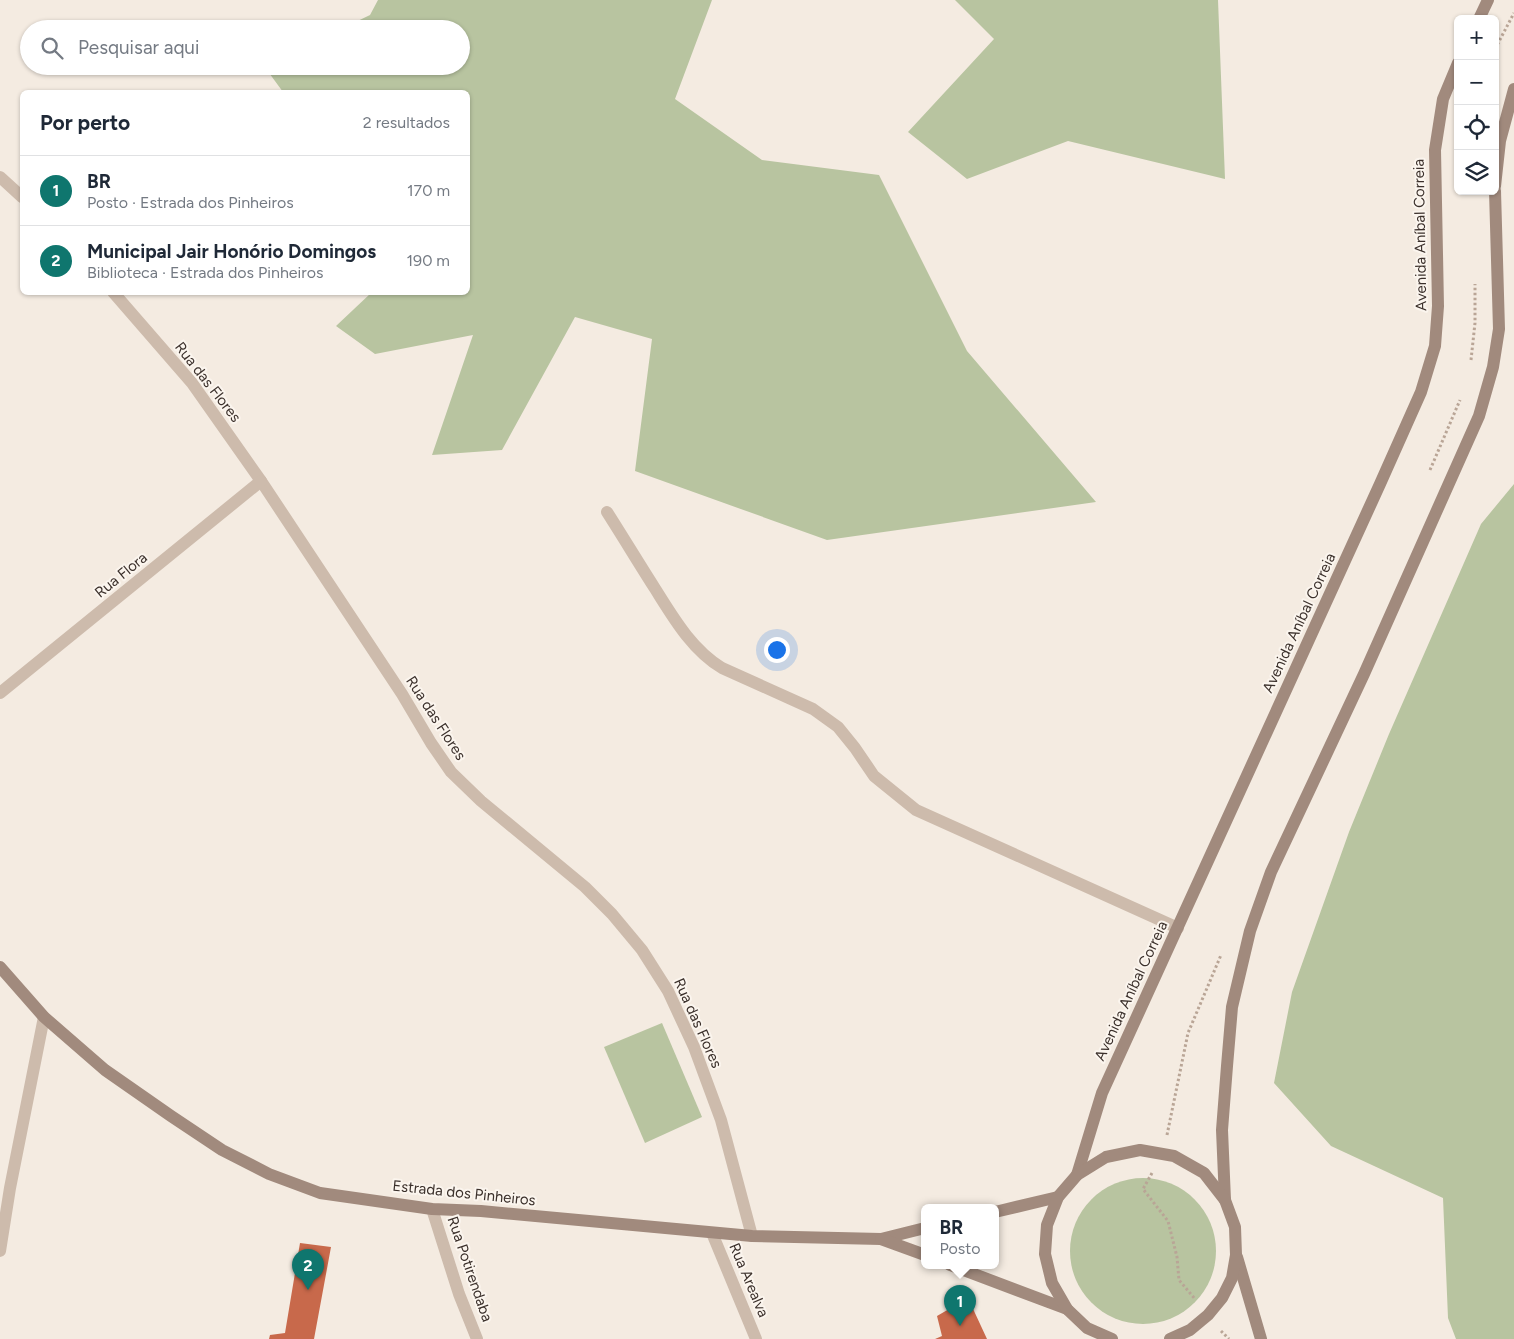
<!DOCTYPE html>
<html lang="pt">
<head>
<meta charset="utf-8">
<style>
  body { margin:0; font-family:Figtree,sans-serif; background:#f6f6f7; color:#1f2937 }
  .controls { position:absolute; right:15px; top:15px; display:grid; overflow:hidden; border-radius:8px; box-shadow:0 1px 4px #0004 }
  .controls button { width:45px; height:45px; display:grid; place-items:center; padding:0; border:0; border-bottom:1px solid #e0e1e3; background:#fff; color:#1f2937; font:25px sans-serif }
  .you { position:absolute; left:776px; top:649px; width:18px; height:18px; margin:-12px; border:4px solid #fff; border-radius:50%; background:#1a73e8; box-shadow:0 0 0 8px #1a73e833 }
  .badge { display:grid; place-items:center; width:32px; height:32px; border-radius:50%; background:#0f766e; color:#fff; font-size:16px; font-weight:700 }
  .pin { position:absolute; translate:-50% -41px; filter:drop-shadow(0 1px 2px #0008) }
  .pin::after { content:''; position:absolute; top:26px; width:18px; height:15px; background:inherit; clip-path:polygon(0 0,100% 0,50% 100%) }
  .popup { position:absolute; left:921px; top:1204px; width:78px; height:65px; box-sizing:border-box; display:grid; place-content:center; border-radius:8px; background:#fff; filter:drop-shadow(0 1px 4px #0005); font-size:16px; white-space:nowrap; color:#747a83 }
  .popup b { font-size:19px; color:#1f2937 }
  .popup::after { content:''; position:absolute; left:50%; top:100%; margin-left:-10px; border:10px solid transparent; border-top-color:#fff }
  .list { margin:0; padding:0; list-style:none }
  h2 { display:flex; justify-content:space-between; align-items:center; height:65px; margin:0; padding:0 20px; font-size:21px }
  h2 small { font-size:16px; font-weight:400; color:#747a83 }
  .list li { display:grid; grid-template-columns:32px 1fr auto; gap:15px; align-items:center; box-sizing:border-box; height:70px; padding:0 20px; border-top:1px solid #e0e1e3 }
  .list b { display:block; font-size:19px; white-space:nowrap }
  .list p { margin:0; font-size:16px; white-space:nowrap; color:#747a83 }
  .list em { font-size:16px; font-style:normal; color:#747a83 }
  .icon { flex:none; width:28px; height:28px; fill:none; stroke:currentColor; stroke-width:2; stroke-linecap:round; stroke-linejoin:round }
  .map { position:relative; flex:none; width:1514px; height:1339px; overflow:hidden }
  .search { position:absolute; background:#fff; box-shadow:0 1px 4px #0004; left:20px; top:20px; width:450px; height:55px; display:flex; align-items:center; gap:12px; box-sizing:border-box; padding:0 18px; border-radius:28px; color:#747a83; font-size:19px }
  .panel { position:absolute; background:#fff; box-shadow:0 1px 4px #0004; left:20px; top:90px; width:450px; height:205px; border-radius:8px }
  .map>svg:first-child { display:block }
</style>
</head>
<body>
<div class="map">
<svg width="1514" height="1339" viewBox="0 0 1514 1339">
  <rect width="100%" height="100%" fill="#f4ebe1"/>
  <g fill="#b8c4a0">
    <polygon points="378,0 712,0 675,99 762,160 879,175 967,351 1096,502 827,540 635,471 652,339 575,317 502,450 432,455 473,335 375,354 336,326 371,293 468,292 468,92 283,92 264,66 461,66 461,29 341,29 370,15"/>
    <polygon points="955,0 1218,0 1225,179 1068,141 967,179 908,132 994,39"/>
    <polygon points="1514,484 1514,1339 1456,1339 1448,1318 1443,1198 1331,1146 1274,1083 1292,992 1349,832 1389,734 1481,524"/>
    <polygon points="662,1023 702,1117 645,1143 604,1047"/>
    <circle cx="1143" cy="1251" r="73"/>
  </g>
  <g fill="#c8694b">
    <polygon points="300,1243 331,1247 314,1339 269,1339 270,1335 285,1333"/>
    <polygon points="968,1298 987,1339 935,1339 942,1336 937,1316"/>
  </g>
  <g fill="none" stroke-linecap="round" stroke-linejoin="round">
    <g stroke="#b9a596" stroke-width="3" stroke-dasharray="2.5 2.5" stroke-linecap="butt">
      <polyline points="1495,49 1514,13"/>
      <polyline points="1471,360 1475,323 1475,284"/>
      <polyline points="1430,470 1460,400"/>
      <polyline points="1167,1135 1188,1033 1221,955"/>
      <polyline points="1152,1173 1143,1189 1168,1221 1177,1257 1179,1280 1195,1299"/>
      <polyline points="1221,1331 1229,1339"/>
    </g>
    <path stroke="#cdbbac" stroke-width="12" d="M607 512C623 537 638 562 654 587 673 617 691 649 722 668L813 709 838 727 855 748 874 776 916 810 1178 928"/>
    <g stroke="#cdbbac" stroke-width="12">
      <polyline points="0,177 22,197"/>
      <polyline points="113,292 192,383 261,481 402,694 431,743 451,772 481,801 585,887 612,914 642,950 668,991 694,1047 721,1120 752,1236"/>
      <polyline points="0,693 261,481"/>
      <polyline points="432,1209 459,1294 477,1339"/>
      <polyline points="712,1233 756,1339"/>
      <polyline points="0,1251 10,1188 44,1017"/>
    </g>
    <g stroke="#a18a7d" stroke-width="12">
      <polyline points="1479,19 1488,0"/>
      <polyline points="1495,186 1500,141 1514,89"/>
      <polyline points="0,967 44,1017 105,1070 171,1116 222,1150 269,1174 320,1193 432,1209 481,1211 752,1236 881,1239 925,1228"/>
      <polyline points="1077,1175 1102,1093 1380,484 1421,392 1435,346 1438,306 1435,150 1443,99 1458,63"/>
      <polyline points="1225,1200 1222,1130 1227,1066 1232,1007 1250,931 1271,872 1364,674 1479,416 1493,367 1499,329 1495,191"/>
      <polyline points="995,1212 1058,1197"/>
      <polyline points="881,1239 925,1255"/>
      <polyline points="1237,1257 1261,1339"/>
      <polyline points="950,1265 1067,1309"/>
      <polyline points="1112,1339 1087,1328 1067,1309 1052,1283 1045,1254 1047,1225 1058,1197 1077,1175 1106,1157 1140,1150 1174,1156 1204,1173 1225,1200 1235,1227 1236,1255 1232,1278 1222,1298 1208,1315 1190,1330 1170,1339"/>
    </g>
  </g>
  <g text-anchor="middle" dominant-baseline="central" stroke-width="4" stroke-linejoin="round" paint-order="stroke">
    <g font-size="15" fill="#3b302b" stroke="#fbf5ee">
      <text transform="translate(1420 235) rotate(-91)">Avenida Aníbal Correia</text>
      <text transform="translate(208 382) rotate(52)">Rua das Flores</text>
      <text transform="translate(121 575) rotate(-39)">Rua Flora</text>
      <text transform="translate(1299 623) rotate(-65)">Avenida Aníbal Correia</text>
      <text transform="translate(436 718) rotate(57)">Rua das Flores</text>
      <text transform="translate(1131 991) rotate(-65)">Avenida Aníbal Correia</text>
      <text transform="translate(698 1023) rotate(66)">Rua das Flores</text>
      <text transform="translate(464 1193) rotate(6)">Estrada dos Pinheiros</text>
      <text transform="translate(470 1269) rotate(71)">Rua Potirendaba</text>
      <text transform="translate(749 1280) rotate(67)">Rua Arealva</text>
    </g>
  </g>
</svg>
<div class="controls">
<button>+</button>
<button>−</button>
<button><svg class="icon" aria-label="locate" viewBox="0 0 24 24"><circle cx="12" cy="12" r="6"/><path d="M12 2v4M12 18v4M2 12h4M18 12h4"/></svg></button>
<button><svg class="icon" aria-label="layers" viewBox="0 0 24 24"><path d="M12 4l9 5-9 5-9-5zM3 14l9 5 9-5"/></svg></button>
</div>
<div class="you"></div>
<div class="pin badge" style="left:960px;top:1326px">1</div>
<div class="popup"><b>BR</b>Posto</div>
<div class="pin badge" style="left:308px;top:1290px">2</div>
<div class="search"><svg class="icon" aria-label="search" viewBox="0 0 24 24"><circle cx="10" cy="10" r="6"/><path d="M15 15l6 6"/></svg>Pesquisar aqui</div>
<section class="panel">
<h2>Por perto<small>2 resultados</small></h2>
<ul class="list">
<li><span class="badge">1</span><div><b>BR</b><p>Posto · Estrada dos Pinheiros</p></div><em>170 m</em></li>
<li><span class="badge">2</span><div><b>Municipal Jair Honório Domingos</b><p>Biblioteca · Estrada dos Pinheiros</p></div><em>190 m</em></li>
</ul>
</section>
</div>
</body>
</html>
